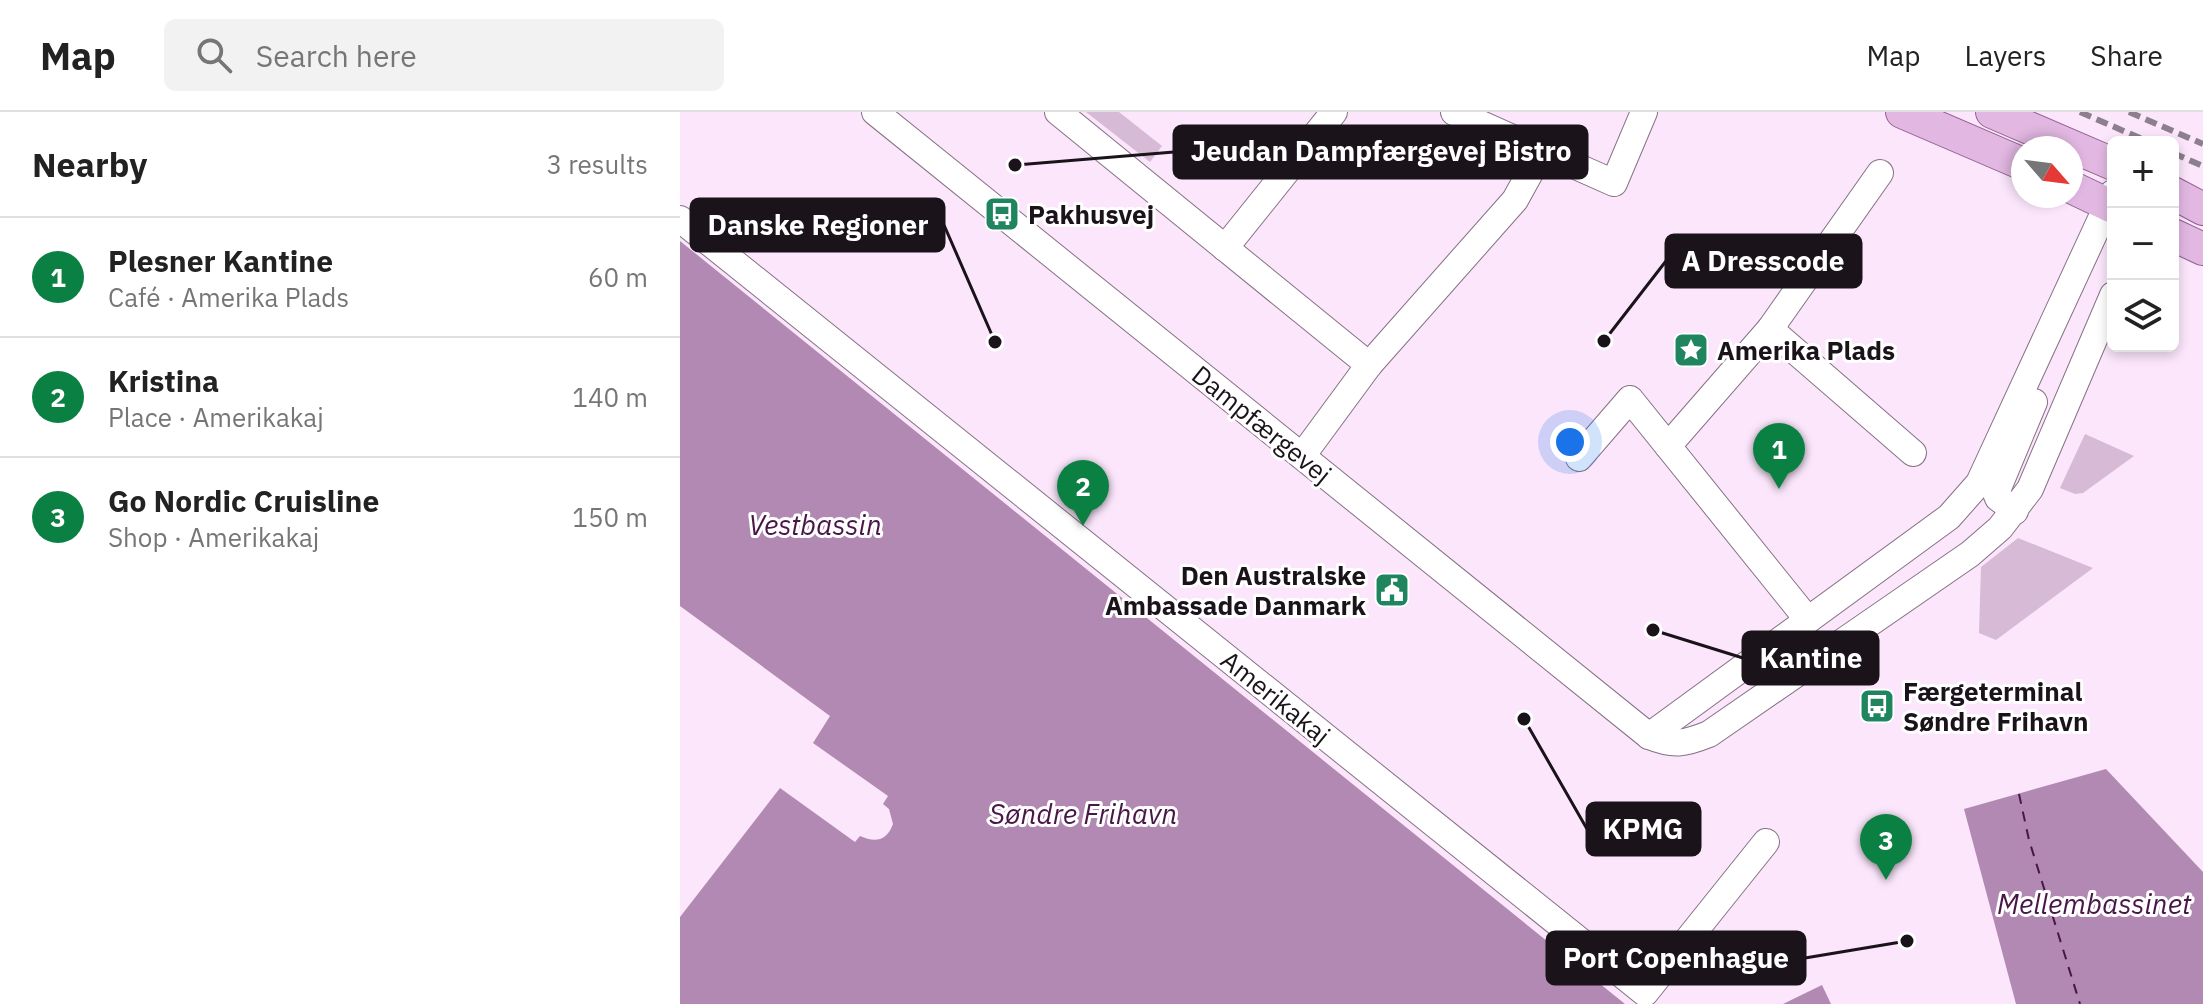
<!DOCTYPE html>
<html lang="en">
<head>
<meta charset="utf-8">
<style>
  body { margin:0; font-family:"IBM Plex Sans",sans-serif; background:#f2f2f2; color:#222 }
  .controls { position:absolute; right:24px; top:24px; display:grid; overflow:hidden; border-radius:12px; box-shadow:0 4px 12px #0003 }
  .controls button { width:72px; height:72px; display:grid; place-items:center; padding:0; border:0; border-bottom:2px solid #e0e0e0; background:#fff; color:#222; font:40px sans-serif }
  .compass { position:absolute; left:1331px; top:24px; width:72px; height:72px; border-radius:50%; background:#fff; box-shadow:0 4px 12px #0003; rotate:118deg }
  .you { position:absolute; left:890px; top:330px; width:28px; height:28px; margin:-20px; border:6px solid #fff; border-radius:50%; background:#1a73e8; box-shadow:0 0 0 12px #1a73e833 }
  .badge { display:grid; place-items:center; width:52px; height:52px; border-radius:50%; background:#0b8043; color:#fff; font-size:26px; font-weight:700 }
  .pin { position:absolute; translate:-50% -66px; filter:drop-shadow(0 2px 4px #0008) }
  .pin::after { content:''; position:absolute; top:42px; width:28px; height:24px; background:inherit; clip-path:polygon(0 0,100% 0,50% 100%) }
  .list { margin:0; padding:0; list-style:none }
  h2 { display:flex; justify-content:space-between; align-items:center; height:104px; margin:0; padding:0 32px; font-size:34px }
  h2 small { font-size:26px; font-weight:400; color:#767676 }
  .list li { display:grid; grid-template-columns:52px 1fr auto; gap:24px; align-items:center; box-sizing:border-box; height:120px; padding:0 32px; border-top:2px solid #e0e0e0 }
  .list b { display:block; font-size:30px; white-space:nowrap }
  .list p { margin:0; font-size:26px; white-space:nowrap; color:#767676 }
  .list em { font-size:26px; font-style:normal; color:#767676 }
  .icon { flex:none; width:44px; height:44px; fill:none; stroke:currentColor; stroke-width:2; stroke-linecap:round; stroke-linejoin:round }
  .map { position:relative; flex:none; width:1523px; height:892px; overflow:hidden }
  header { display:flex; align-items:center; gap:48px; box-sizing:border-box; height:112px; padding:0 40px; background:#fff; border-bottom:2px solid #e0e0e0 }
  header strong { font-size:38px }
  nav { display:flex; gap:44px; margin-inline-start:auto; font-size:28px }
  .search { width:560px; height:72px; background:#f2f2f2; display:flex; align-items:center; gap:20px; box-sizing:border-box; padding:0 28px; border-radius:12px; color:#767676; font-size:30px }
  main { display:flex }
  aside { flex:1; background:#fff }
  .map>svg:first-child { display:block }
</style>
</head>
<body>
<header>
<strong>Map</strong>
<div class="search"><svg class="icon" aria-label="search" viewBox="0 0 24 24"><circle cx="10" cy="10" r="6"/><path d="M15 15l6 6"/></svg>Search here</div>
<nav><a>Map</a><a>Layers</a><a>Share</a></nav>
</header>
<main>
<aside>
<h2>Nearby<small>3 results</small></h2>
<ul class="list">
<li><span class="badge">1</span><div><b>Plesner Kantine</b><p>Café · Amerika Plads</p></div><em>60 m</em></li>
<li><span class="badge">2</span><div><b>Kristina</b><p>Place · Amerikakaj</p></div><em>140 m</em></li>
<li><span class="badge">3</span><div><b>Go Nordic Cruisline</b><p>Shop · Amerikakaj</p></div><em>150 m</em></li>
</ul>
</aside>
<div class="map">
<svg width="1523" height="892" viewBox="0 0 1523 892">
  <rect width="100%" height="100%" fill="#fbe6fb"/>
  <g fill="#d7bbd6">
    <polygon points="406,0 439,0 482,34 470,50"/>
    <polygon points="1405,322 1454,344 1403,381 1395,382 1380,376"/>
    <polygon points="1338,426 1413,456 1316,528 1299,521 1301,455"/>
  </g>
  <g fill="#b289b2">
    <path d="M0 129 945 892H0V805L100 676 175 730 180 724C195 731 207 729 213 712L209 697 203 692 208 684 133 631 150 604 0 494Z"/>
    <polygon points="1426,657 1523,760 1523,892 1336,892 1284,697"/>
    <polygon points="1142,873 1151,892 1103,892"/>
  </g>
  <g fill="none" stroke-linecap="round" stroke-linejoin="round">
    <polyline stroke="#49164a" stroke-width="2" stroke-dasharray="10 8" stroke-linecap="butt" points="1339,682 1349,728 1400,892"/>
    <defs>
      <g id="minor">
        <path d="M195 0 969 624C994 634 1004 632 1029 622L1290 442 1320 416 1350 377 1433 183"/>
        <polyline points="378,0 689,253"/>
        <polyline points="774,0 934,71 964,0"/>
        <polyline points="0,107 965,881 1086,730"/>
        <polyline points="545,136 654,0"/>
        <polyline points="1090,217 1233,341"/>
        <polyline points="988,334 1090,217 1200,61"/>
        <polyline points="622,344 689,253 835,88 862,39"/>
        <polyline points="899,346 950,287 1128,508"/>
        <polyline points="1335,399 1318,386 1316,381 1354,290"/>
        <polyline points="969,624 1269,405 1299,371 1433,81"/>
      </g>
      <g id="major">
        <polyline points="1222,0 1343,52"/>
        <polyline points="1312,0 1433,52"/>
        <polyline points="1391,75 1433,95"/>
        <polyline points="1493,81 1523,97"/>
        <polyline points="1493,123 1523,137"/>
      </g>
    </defs>
    <use href="#minor" stroke="#857184" stroke-width="28"/>
    <use href="#major" stroke="#8f5f8f" stroke-width="34"/>
    <use href="#minor" stroke="#fff" stroke-width="26"/>
    <use href="#major" stroke="#e2b8e2" stroke-width="32"/>
    <g stroke="#8d7f8d" stroke-width="6" stroke-dasharray="12 6" stroke-linecap="butt">
      <polyline points="1400,0 1469,30"/>
      <polyline points="1449,0 1523,32"/>
      <polyline points="1493,41 1523,54"/>
    </g>
  </g>
  <defs>
    <symbol id="bus-square" viewBox="-11 -11 22 22"><rect x="-9" y="-9" width="18" height="18" rx="4" fill="#1f855f" stroke="#fff"/><path d="M-5-6H5V4H4V6H2V4H-2V6H-4V4H-5ZM-3.5-4V0h7V-4ZM-3.5 1.2v1.5H-2V1.2ZM2 1.2v1.5H3.5V1.2Z" fill="#fff"/></symbol>
    <symbol id="sight-square" viewBox="-11 -11 22 22"><rect x="-9" y="-9" width="18" height="18" rx="4" fill="#1f855f" stroke="#fff"/><path d="M0-6L1.8-2.2L6-1.7L2.9 1.2L3.7 5.4L0 3.3L-3.7 5.4L-2.9 1.2L-6-1.7L-1.8-2.2Z" fill="#fff"/></symbol>
    <symbol id="civic-square" viewBox="-11 -11 22 22"><rect x="-9" y="-9" width="18" height="18" rx="4" fill="#1f855f" stroke="#fff"/><path d="M-.6-6.5H3V-4.5H.6V-3L4-1V1h2V6H-6V1h2V-1L-.6-3ZM-1.2 2.5V6h2.4V2.5Z" fill="#fff"/></symbol>
  </defs>
  <g fill-rule="evenodd">
    <use href="#bus-square" x="302" y="82" width="40" height="40"/>
    <use href="#sight-square" x="991" y="218" width="40" height="40"/>
    <use href="#civic-square" x="692" y="458" width="40" height="40"/>
    <use href="#bus-square" x="1177" y="574" width="40" height="40"/>
  </g>
  <g text-anchor="middle" dominant-baseline="central" stroke-width="6" stroke-linejoin="round" paint-order="stroke">
    <g font-size="26" font-weight="bold" fill="#1a131a" stroke="#fff" text-anchor="start">
      <text x="348" y="102">Pakhusvej</text>
      <text x="1037" y="238">Amerika Plads</text>
      <text x="686" y="463" text-anchor="end">Den Australske<tspan x="686" dy="30">Ambassade Danmark</tspan></text>
      <text x="1223" y="579">Færgeterminal<tspan x="1223" dy="30">Søndre Frihavn</tspan></text>
    </g>
    <g font-size="26" fill="#1a131a" stroke="#fff">
      <text transform="translate(582 312) rotate(39)">Dampfærgevej</text>
      <text transform="translate(596 585) rotate(39)">Amerikakaj</text>
    </g>
    <g font-size="28" font-style="italic" fill="#49164a" stroke="#fff">
      <text x="135" y="412">Vestbassin</text>
      <text x="403" y="701">Søndre Frihavn</text>
      <text x="1414" y="791">Mellembassinet</text>
    </g>
  </g>
  <path fill="none" stroke="#1a131a" stroke-width="3" d="M335 53L494 40M315 230L264 113M924 229L986 149M973 518L1063 546M844 607L907 717M1227 829L1125 846"/>
  <g fill="#1a131a" stroke="#fff" stroke-width="3">
    <circle cx="335" cy="53" r="8"/>
    <circle cx="315" cy="230" r="8"/>
    <circle cx="924" cy="229" r="8"/>
    <circle cx="973" cy="518" r="8"/>
    <circle cx="844" cy="607" r="8"/>
    <circle cx="1227" cy="829" r="8"/>
  </g>
  <g fill="#1a131a" stroke="#1a131a" stroke-width="3">
    <rect x="494" y="14" width="413" height="52" rx="8"/>
    <rect x="11" y="87" width="253" height="52" rx="8"/>
    <rect x="986" y="123" width="195" height="52" rx="8"/>
    <rect x="1063" y="520" width="135" height="52" rx="8"/>
    <rect x="907" y="691" width="113" height="52" rx="8"/>
    <rect x="867" y="820" width="258" height="52" rx="8"/>
  </g>
  <g font-size="28" text-anchor="middle" font-weight="bold" fill="#fff">
    <text x="701" y="49">Jeudan Dampfærgevej Bistro</text>
    <text x="138" y="123">Danske Regioner</text>
    <text x="1083" y="159">A Dresscode</text>
    <text x="1131" y="556">Kantine</text>
    <text x="963" y="727">KPMG</text>
    <text x="996" y="856">Port Copenhague</text>
  </g>
</svg>
<div class="controls">
<button>+</button>
<button>−</button>
<button><svg class="icon" aria-label="layers" viewBox="0 0 24 24"><path d="M12 4l9 5-9 5-9-5zM3 14l9 5 9-5"/></svg></button>
</div>
<svg class="compass" viewBox="-18 -18 36 36"><path d="M0-13l5 13h-10z" fill="#e53935"/><path d="M0 13l5-13h-10z" fill="#767676"/></svg>
<div class="you"></div>
<div class="pin badge" style="left:1099px;top:377px">1</div>
<div class="pin badge" style="left:403px;top:414px">2</div>
<div class="pin badge" style="left:1206px;top:768px">3</div>
</div>
</main>
</body>
</html>
